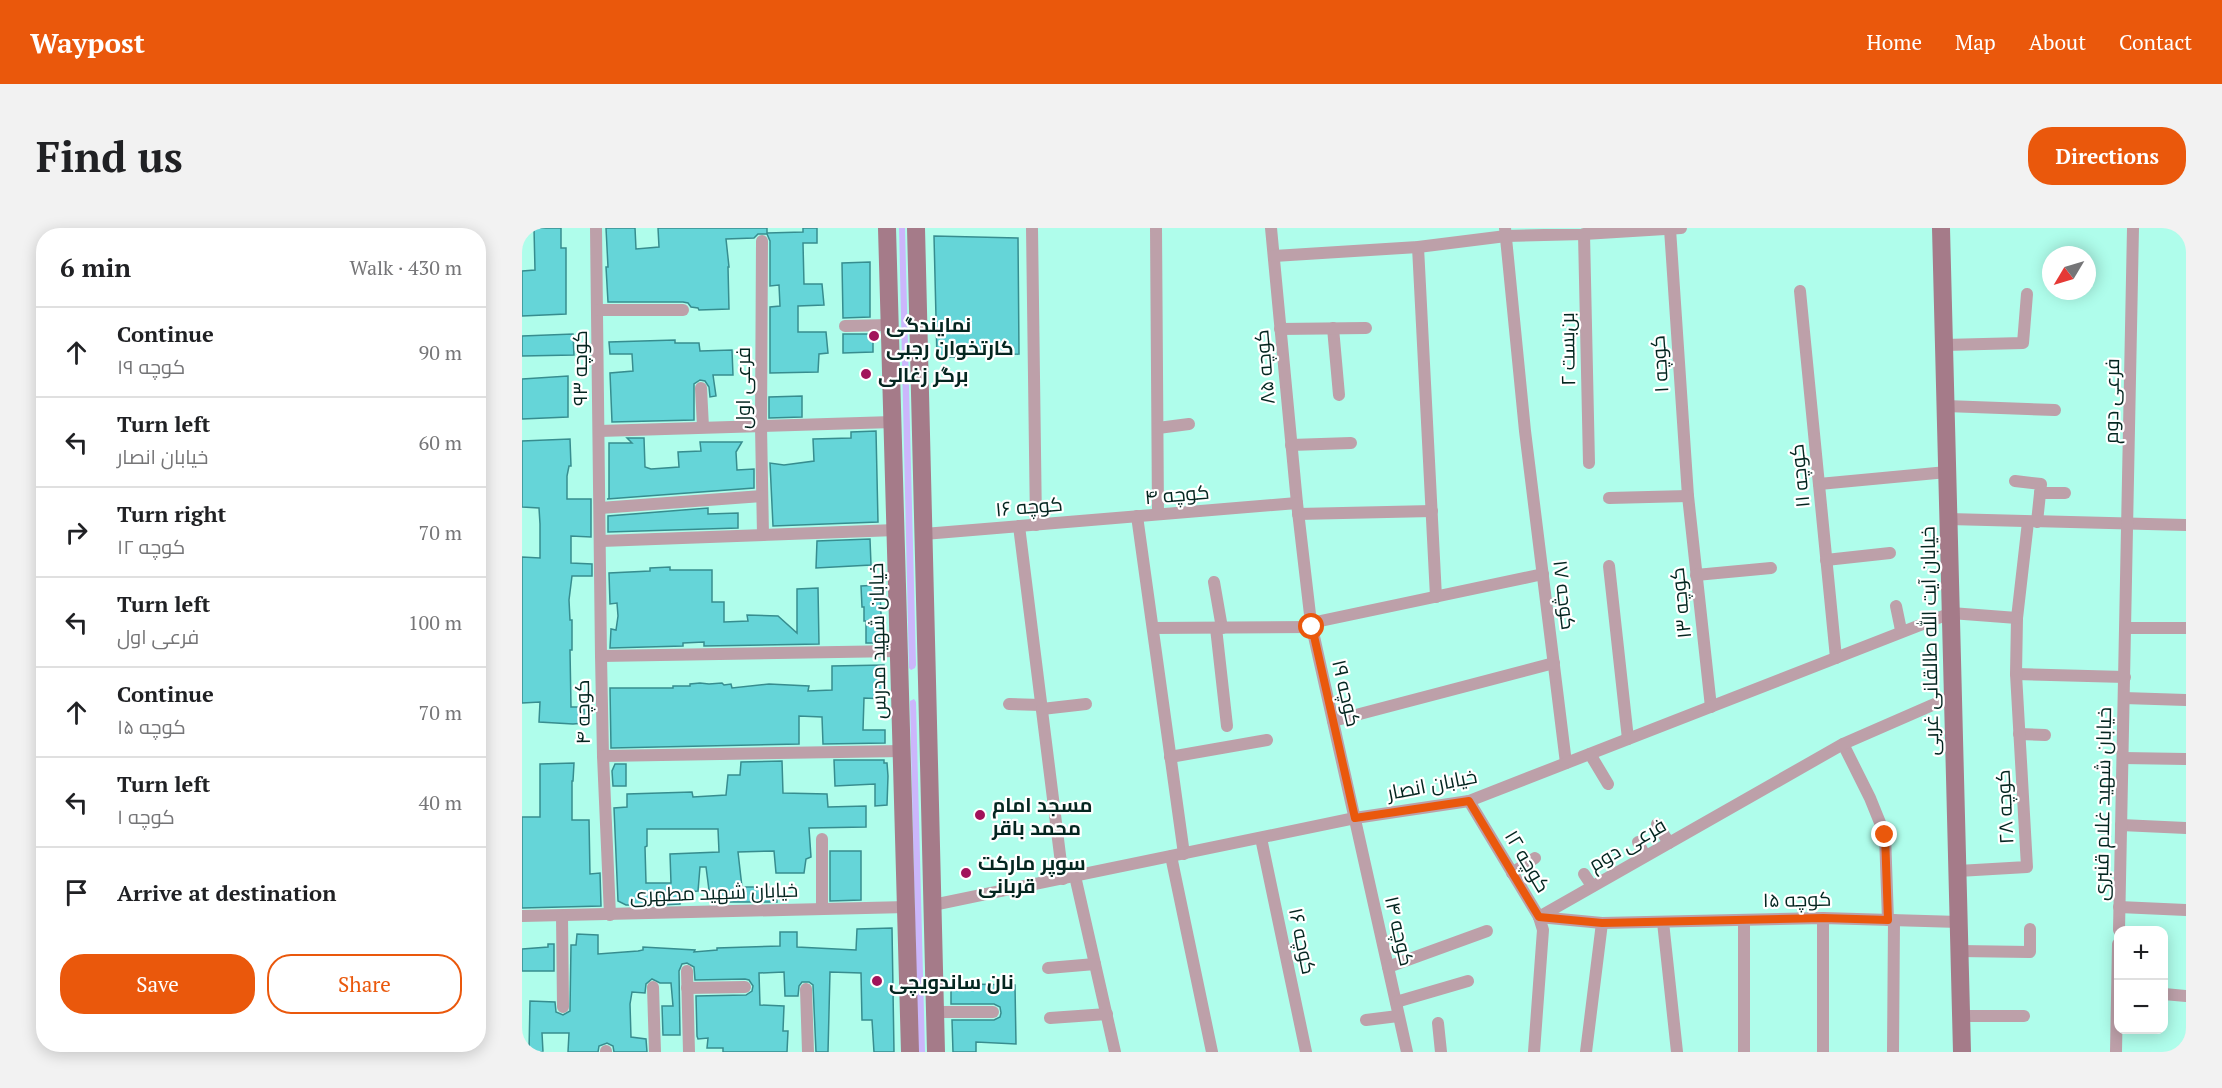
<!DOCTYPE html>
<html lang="en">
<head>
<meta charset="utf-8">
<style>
  body { margin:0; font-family:"PT Serif",Cairo,serif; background:#f2f2f2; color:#202124 }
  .controls { position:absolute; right:18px; bottom:18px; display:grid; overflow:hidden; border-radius:12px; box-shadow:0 3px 15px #0003 }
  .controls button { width:54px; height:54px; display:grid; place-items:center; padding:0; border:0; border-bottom:2px solid #e0e0e0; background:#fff; color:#202124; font:30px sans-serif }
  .compass { position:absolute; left:1520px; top:18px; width:54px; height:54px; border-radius:50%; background:#fff; box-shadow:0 3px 15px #0003; rotate:232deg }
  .stop { position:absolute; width:18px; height:18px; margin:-14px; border:4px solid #ea580c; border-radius:50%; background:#fff }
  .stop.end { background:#ea580c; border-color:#fff; box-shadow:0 2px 6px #0008 }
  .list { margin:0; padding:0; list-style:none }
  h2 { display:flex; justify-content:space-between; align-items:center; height:78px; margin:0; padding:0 24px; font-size:26px }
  h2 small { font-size:20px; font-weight:400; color:#757577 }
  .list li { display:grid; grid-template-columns:39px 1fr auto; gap:18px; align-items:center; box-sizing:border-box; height:90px; padding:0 24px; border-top:2px solid #e0e0e0 }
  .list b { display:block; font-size:22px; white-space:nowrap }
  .list p { margin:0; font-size:20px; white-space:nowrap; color:#757577 }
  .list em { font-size:20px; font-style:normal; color:#757577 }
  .actions { display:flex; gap:12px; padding:18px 24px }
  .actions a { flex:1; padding:14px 0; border:2px solid #ea580c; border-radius:24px; text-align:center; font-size:21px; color:#ea580c }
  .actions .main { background:#ea580c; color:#fff }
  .icon { flex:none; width:33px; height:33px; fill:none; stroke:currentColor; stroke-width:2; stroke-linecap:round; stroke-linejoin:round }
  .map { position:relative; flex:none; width:1664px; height:824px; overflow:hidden; border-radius:24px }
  header { display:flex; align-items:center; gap:36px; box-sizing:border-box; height:84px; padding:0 30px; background:#ea580c; color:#fff }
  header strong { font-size:28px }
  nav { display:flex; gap:33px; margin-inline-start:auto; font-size:21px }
  .intro { display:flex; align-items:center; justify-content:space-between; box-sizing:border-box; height:144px; padding:0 36px }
  h1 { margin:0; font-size:42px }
  .button { padding:15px 27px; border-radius:24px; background:#ea580c; color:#fff; font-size:21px; font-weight:700 }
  main { display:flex; gap:36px; padding:0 36px }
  aside { flex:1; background:#fff; border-radius:24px; box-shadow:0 3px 15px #0003 }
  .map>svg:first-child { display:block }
</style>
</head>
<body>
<header>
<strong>Waypost</strong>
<nav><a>Home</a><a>Map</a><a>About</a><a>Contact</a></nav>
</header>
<div class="intro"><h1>Find us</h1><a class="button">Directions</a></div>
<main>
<aside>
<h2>6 min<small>Walk · 430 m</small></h2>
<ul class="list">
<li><svg class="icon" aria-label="ahead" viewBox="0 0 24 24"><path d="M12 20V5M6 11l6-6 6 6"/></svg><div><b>Continue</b><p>کوچه ۱۹</p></div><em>90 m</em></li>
<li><svg class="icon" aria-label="left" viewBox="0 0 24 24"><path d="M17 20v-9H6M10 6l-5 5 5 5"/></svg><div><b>Turn left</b><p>خیابان انصار</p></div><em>60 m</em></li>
<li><svg class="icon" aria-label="right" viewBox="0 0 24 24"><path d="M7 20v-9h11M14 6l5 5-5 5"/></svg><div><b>Turn right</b><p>کوچه ۱۲</p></div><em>70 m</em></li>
<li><svg class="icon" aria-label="left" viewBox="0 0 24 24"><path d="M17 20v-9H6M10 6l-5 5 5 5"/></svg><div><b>Turn left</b><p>فرعی اول</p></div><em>100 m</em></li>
<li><svg class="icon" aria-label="ahead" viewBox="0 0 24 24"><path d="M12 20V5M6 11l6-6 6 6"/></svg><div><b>Continue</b><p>کوچه ۱۵</p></div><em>70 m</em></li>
<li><svg class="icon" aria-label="left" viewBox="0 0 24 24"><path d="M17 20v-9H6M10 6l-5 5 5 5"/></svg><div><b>Turn left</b><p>کوچه ۱</p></div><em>40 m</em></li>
<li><svg class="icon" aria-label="arrive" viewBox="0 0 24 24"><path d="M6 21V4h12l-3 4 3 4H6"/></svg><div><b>Arrive at destination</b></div></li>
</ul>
<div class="actions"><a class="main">Save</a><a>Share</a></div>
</aside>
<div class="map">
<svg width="1664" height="824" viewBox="0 0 1664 824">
  <rect width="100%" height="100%" fill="#affdeb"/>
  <g fill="#cbb6fb">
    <polygon points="377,0 383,0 394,437 393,440 389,442 387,440"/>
    <polygon points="392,471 394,474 403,824 396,824 388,473"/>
  </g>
  <g fill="#65d5d8" stroke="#378d8f" stroke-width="1.5" fill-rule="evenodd">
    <polygon points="12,0 39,0 39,20 44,20 44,86 0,88 0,43 13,42"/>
    <polygon points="84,0 113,0 114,21 137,19 136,0 245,0 245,5 281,4 281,0 295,0 295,15 281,15 282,56 300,56 302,77 276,78 276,104 304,104 306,125 297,126 296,144 248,145 248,79 258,78 257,57 248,58 248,13 245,6 236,6 232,10 204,11 207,39 206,39 207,81 177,82 176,80 169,79 166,75 161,74 86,74 84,39 86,39"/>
    <polygon points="412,8 496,10 497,126 415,130"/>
    <polygon points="348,34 348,89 321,90 320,35"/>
    <polygon points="51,106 52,127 0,128 0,108"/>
    <polygon points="321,106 347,106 351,110 351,124 321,125"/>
    <polygon points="153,112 153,115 177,115 178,123 210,122 211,147 191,147 194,168 188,169 187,159 183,153 178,152 172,156 172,192 90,194 88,145 111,143 110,126 88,126 87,114"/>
    <polygon points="46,148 46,189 0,191 0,151"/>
    <polygon points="280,168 280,189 247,190 247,169"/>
    <polygon points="354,203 356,294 251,298 248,235 262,237 292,233 291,211 329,210 329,204"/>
    <polygon points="105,210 122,210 123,239 129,241 157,239 156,224 179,223 178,214 220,214 214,224 215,242 232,241 232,260 85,271 87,271 87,215 110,215"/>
    <polygon points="48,211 49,238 47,238 45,248 45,271 69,271 69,309 49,308 49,335 70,336 70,348 50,348 47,372 48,392 50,392 50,422 48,422 49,479 62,479 62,495 51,496 17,494 18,474 0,475 0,329 18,330 18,296 17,280 0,279 0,213"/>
    <polygon points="186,280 186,286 216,285 216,300 86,304 86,288"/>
    <polygon points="348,311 349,337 294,340 295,313"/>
    <polygon points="148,339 148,342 190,342 190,374 202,374 202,394 226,393 225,387 256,388 275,405 275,361 296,360 297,416 182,418 182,414 161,415 161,418 88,420 89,401 94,402 96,388 95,375 88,376 87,345 128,343 128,340"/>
    <polygon points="358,357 360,415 344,415 344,393 342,393 342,379 340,379 339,358"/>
    <polygon points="362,437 364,471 342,470 341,502 363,502 363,515 301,516 300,489 277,488 277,516 89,520 88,460 151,460 151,458 168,458 168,456 178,455 187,456 200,455 202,457 209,456 210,460 247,456 287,458 286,463 310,462 310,438"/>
    <polygon points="312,532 362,532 362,535 365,535 366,548 365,577 353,578 353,556 313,558"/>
    <path d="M260 533 261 565 305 566 306 579 344 578V599L287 600 289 629 284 631 282 645H254L252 623 216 624 220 659H254L255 674H193L192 662H187L184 639H178L176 663 157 664 158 676 138 677 122 674 121 677H104L96 673 92 580 105 579V566L170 564 171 569 204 567 206 547H218L219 534ZM125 601H196L197 624 148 626 149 655H124L123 619 125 618Z"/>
    <polygon points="52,535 51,553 50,553 50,592 67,592 68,646 78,645 79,678 0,680 0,589 18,589 18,536"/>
    <polygon points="93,536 104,536 104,558 91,558 90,543"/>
    <polygon points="308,623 339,623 339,672 308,673"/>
    <polygon points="370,700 372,824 352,824 350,792 340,792 339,745 308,744 306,824 294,824 291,757 287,754 280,754 277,758 276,768 263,768 262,744 237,745 238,777 262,778 261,803 266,803 265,824 201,824 201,820 185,820 186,810 176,811 175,808 174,768 224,767 230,763 231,758 227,752 223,751 173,752 172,739 165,735 160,736 157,743 158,807 141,807 140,778 151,778 149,755 138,755 130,751 124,756 123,765 110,764 108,776 109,809 124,811 125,824 92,824 91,818 85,815 77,818 76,824 46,824 47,805 20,805 21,824 7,824 8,773 33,774 34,784 41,787 48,783 49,717 54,717 55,706 76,707 76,726 116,723 121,722 121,719 173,722 172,724 195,722 195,720 258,718 258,704 275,704 275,719 334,722 335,701"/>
    <polygon points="26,716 32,716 32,743 0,743 0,721 26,719"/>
    <polygon points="447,756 493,757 494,816 454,814 454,824 431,824 430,792 472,792 478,789 479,785 478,779 472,776 429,776 429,757"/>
  </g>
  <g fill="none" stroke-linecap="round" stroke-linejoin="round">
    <g stroke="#bda0a9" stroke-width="12">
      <polyline points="74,0 79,428 81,528 88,687"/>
      <polyline points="510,0 514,297"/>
      <polyline points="634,0 636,286"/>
      <polyline points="749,0 775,275 789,395 885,824"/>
      <polyline points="983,0 1003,203 1044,535"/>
      <polyline points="1148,1 1166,268 1189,479"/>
      <polyline points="1062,6 1067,235"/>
      <polyline points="240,13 239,198 241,307"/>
      <polyline points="896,19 914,369"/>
      <polyline points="752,28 896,19 984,8 1062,6 1159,0"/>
      <polyline points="1278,63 1314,430"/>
      <polyline points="76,82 161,82"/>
      <polyline points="323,98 368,97"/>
      <polyline points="811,100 817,167"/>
      <polyline points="758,101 844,100"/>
      <polyline points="1422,117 1501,115 1505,66"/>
      <polyline points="179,160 181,199"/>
      <polyline points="1424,178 1533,182"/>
      <polyline points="636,200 667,196"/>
      <polyline points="77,203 371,194"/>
      <polyline points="769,217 829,215"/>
      <polyline points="1493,253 1519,256 1515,294"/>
      <polyline points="1297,256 1425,244"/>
      <polyline points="1518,265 1543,265"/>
      <polyline points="1087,270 1166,268"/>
      <polyline points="78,280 240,268"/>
      <polyline points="776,286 910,283"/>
      <polyline points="615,288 662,626"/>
      <polyline points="1427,291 1664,297"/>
      <polyline points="497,298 541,651"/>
      <polyline points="402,306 775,275"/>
      <polyline points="79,313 374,302"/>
      <polyline points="1304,332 1368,325"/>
      <polyline points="1087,338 1106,511"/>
      <polyline points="1174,347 1249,340"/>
      <polyline points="692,354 700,400"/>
      <polyline points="1374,378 1379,402"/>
      <polyline points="789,395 1021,346"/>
      <polyline points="631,400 790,399"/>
      <polyline points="694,400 705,498"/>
      <polyline points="1604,400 1664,400"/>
      <polyline points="79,428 377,423"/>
      <polyline points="1494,446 1603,449"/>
      <polyline points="1602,470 1664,472"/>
      <polyline points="487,476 519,477"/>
      <polyline points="520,481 564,476"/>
      <polyline points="811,493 1032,435"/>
      <polyline points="1497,506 1523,507"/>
      <polyline points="1321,516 1348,570 1363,607 1366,692"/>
      <polyline points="1068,526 1086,556"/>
      <polyline points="81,528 380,523"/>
      <polyline points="648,529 745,512"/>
      <polyline points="1601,530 1664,531"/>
      <polyline points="947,573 1017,689 1021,702 1012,824"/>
      <polyline points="1135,596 1147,615"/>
      <polyline points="1599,597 1664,600"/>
      <polyline points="739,610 784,824"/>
      <polyline points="1116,614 1123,628"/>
      <polyline points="649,628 690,824"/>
      <polyline points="1436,643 1505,639 1494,446 1495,390 1506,294"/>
      <polyline points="990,645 1013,630"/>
      <polyline points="1062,646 1070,658"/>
      <polyline points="553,648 593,824"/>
      <polyline points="411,677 833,590 947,573 1429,385 1495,390"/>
      <polyline points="1597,679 1664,682"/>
      <polyline points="300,680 300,611"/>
      <polyline points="0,688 385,679"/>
      <polyline points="40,688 41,779"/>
      <polyline points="1017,689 1321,516 1431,468"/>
      <polyline points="1017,689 1080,695 1301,690 1437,694"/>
      <polyline points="1222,692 1222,824"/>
      <polyline points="1141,694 1155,824"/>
      <polyline points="1597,702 1611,0"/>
      <polyline points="1438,723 1508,724 1508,701"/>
      <polyline points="866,739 965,703"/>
      <polyline points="526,740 573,736"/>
      <polyline points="165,743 167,824"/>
      <polyline points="131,759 133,824"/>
      <polyline points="165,760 223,759"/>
      <polyline points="284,761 286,824"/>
      <polyline points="1642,766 1664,768"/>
      <polyline points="874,774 946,753"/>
      <polyline points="413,784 471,784"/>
      <polyline points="1439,788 1502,788"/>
      <polyline points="528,790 585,786"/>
      <polyline points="844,792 876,788"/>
      <polyline points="916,795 919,824"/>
      <polyline points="84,823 84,824"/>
      <polyline points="1064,824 1080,695"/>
      <polyline points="1301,824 1301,690"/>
      <polyline points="1371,824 1372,692"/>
      <polyline points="1594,824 1596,716"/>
    </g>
    <g stroke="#a57b89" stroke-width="18">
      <polyline points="365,0 388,824"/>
      <polyline points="394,0 414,824"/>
      <polyline points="1419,0 1440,824"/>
    </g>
  </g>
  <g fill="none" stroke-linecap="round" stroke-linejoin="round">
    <polyline stroke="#ea580c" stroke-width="8" points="790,399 833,590 947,573 1017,689 1080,695 1301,690 1366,692 1363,607"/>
  </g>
  <g fill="#a2135b" stroke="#fff" stroke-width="2">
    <circle cx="352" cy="108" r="6"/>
    <circle cx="344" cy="146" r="6"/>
    <circle cx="458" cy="587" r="6"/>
    <circle cx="444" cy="645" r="6"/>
    <circle cx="355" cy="753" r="6"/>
  </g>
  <g text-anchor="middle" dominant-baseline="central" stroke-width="4.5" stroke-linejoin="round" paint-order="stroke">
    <g font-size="20" font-weight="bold" fill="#042620" stroke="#fff" text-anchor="start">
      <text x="364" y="96">نمایندگی<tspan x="364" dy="23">کارتخوان رجبی</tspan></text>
      <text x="356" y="146">برگر زغالی</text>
      <text x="470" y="576">مسجد امام<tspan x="470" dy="23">محمد باقر</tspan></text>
      <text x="456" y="634">سوپر مارکت<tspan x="456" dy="23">قربانی</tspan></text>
      <text x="367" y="753">نان ساندویچی</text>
    </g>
    <g font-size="20" fill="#042620" stroke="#fff">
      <text transform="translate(1045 121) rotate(-91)">بن‌بست ۲</text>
      <text transform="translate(1137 136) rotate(-94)">کوچه ۱</text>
      <text transform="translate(742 139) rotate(-95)">کوچه ۸۵</text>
      <text transform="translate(57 140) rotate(-90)">کوچه ۹۳</text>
      <text transform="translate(220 160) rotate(-90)">فرعی اول</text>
      <text transform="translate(1589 173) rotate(-89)">فرعی دوم</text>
      <text transform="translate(1277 248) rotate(-96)">کوچه ۱۱</text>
      <text transform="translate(655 266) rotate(-5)">کوچه ۴</text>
      <text transform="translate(507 278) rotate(-5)">کوچه ۱۶</text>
      <text transform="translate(1043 367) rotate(83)">کوچه ۱۷</text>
      <text transform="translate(1158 375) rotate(-96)">کوچه ۱۳</text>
      <text transform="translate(355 413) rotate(-91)">خیابان شهید مدرس</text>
      <text transform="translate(1407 413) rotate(-91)">خیابان آیت الله طالقانی غربی</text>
      <text transform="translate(825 465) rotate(77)">کوچه ۱۹</text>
      <text transform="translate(60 484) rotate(-91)">کوچه ۴</text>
      <text transform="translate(910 556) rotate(-11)">خیابان انصار</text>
      <text transform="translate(1580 576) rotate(-89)">خیابان شهید غلام قنبری</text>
      <text transform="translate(1482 579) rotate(-93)">کوچه ۲۸</text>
      <text transform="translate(1105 616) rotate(-30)">فرعی دوم</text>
      <text transform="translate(1006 633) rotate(59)">کوچه ۱۲</text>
      <text transform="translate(192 664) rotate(-2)">خیابان شهید مطهری</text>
      <text transform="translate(1275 671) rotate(-1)">کوچه ۱۵</text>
      <text transform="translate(878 703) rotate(77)">کوچه ۱۴</text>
      <text transform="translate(781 713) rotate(78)">کوچه ۱۶</text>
    </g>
  </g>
</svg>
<div class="controls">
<button>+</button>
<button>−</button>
</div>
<svg class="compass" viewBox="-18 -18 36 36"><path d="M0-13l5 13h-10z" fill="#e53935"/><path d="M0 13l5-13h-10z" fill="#757577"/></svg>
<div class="stop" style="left:790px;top:399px"></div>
<div class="stop end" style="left:1363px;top:607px"></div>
</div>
</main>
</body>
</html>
